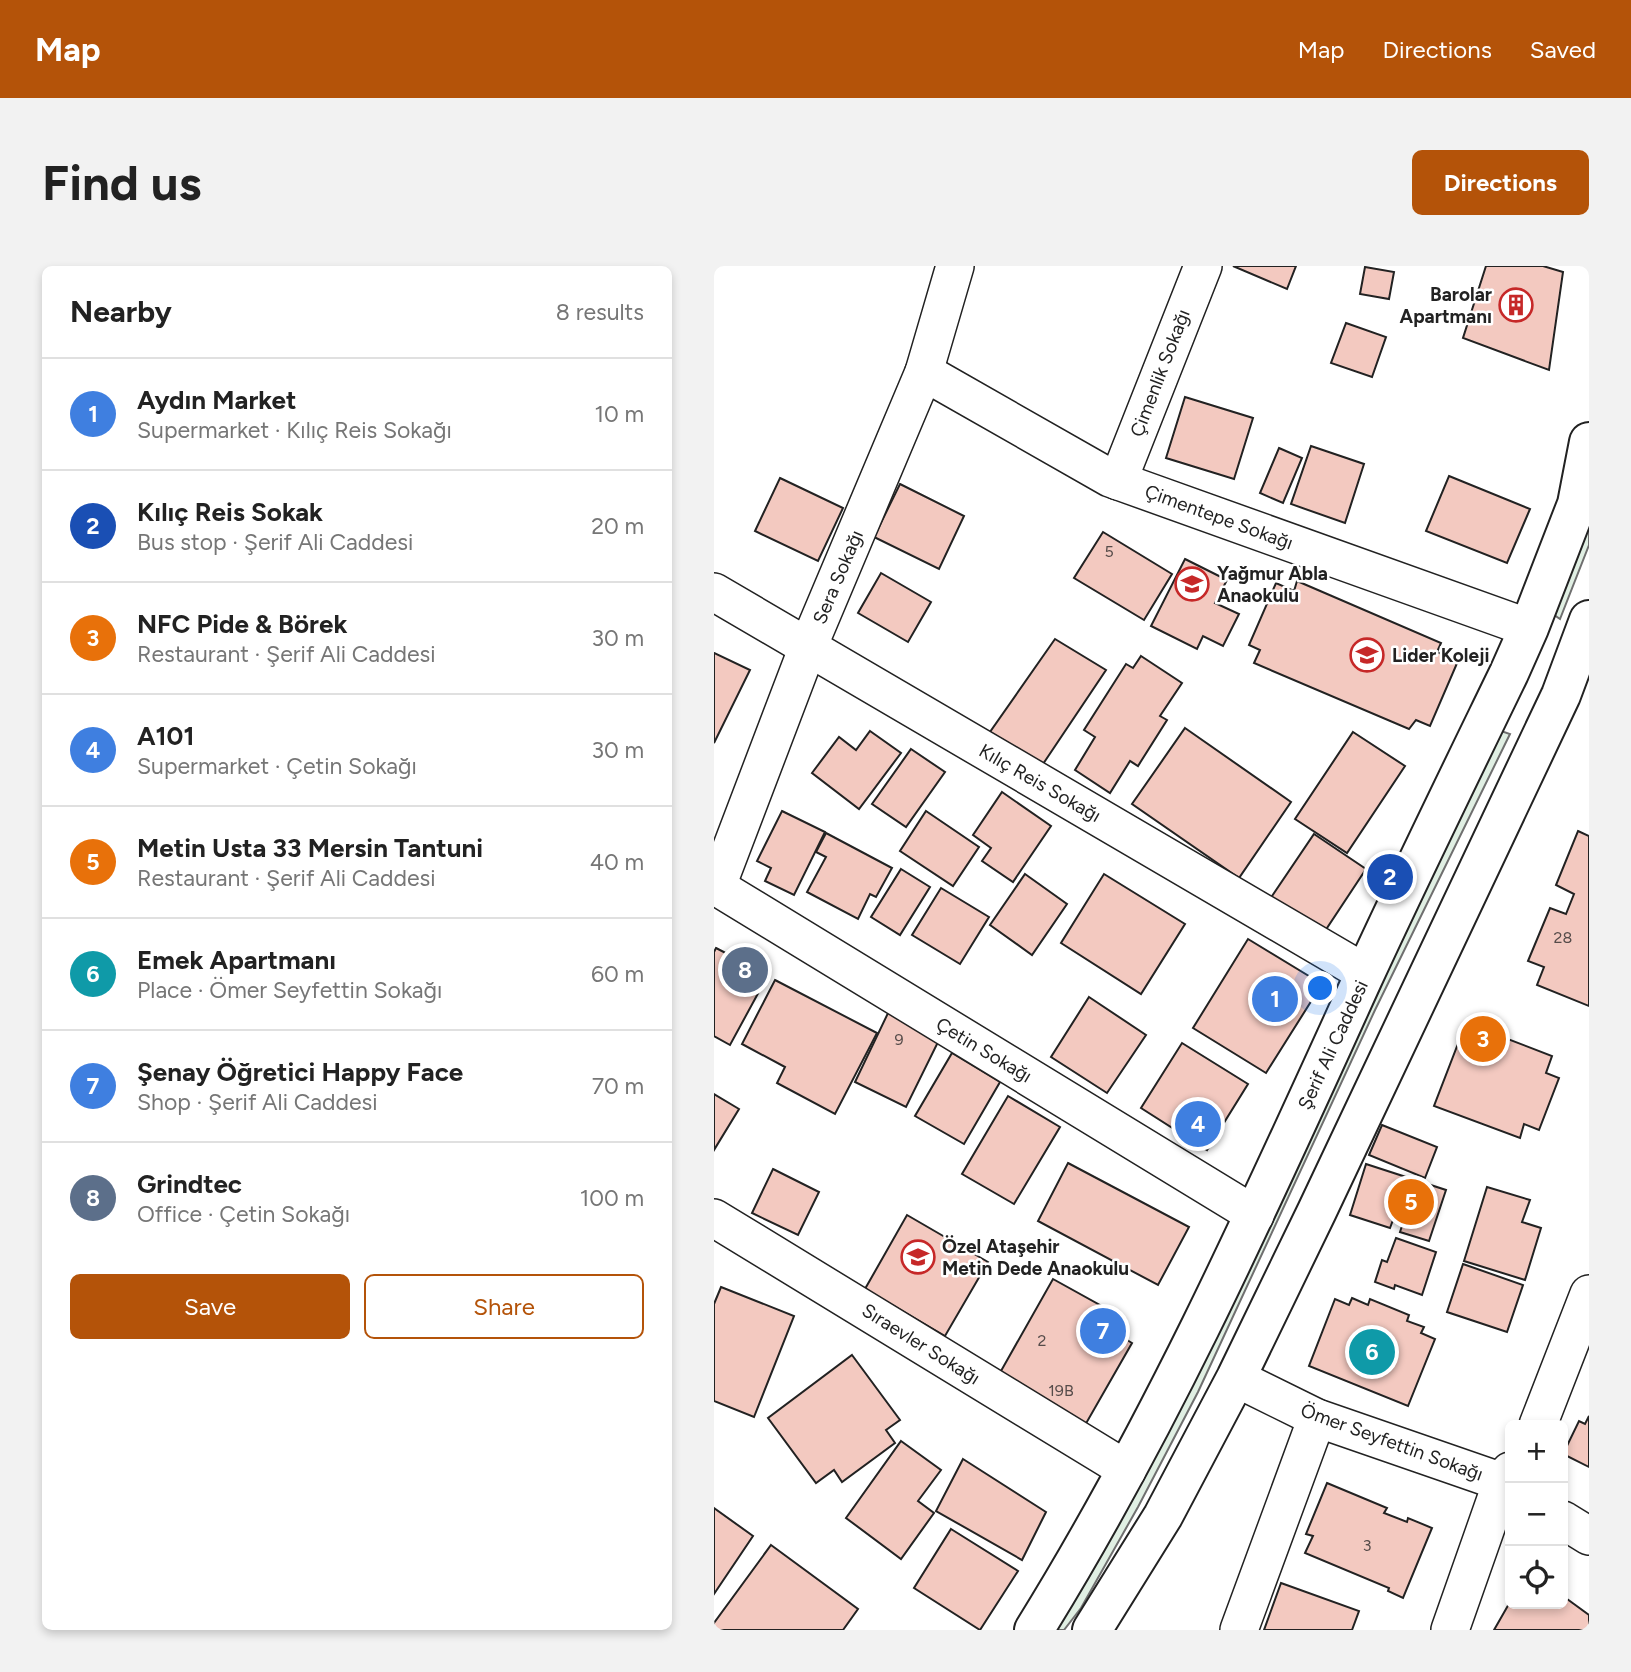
<!DOCTYPE html>
<html lang="en">
<head>
<meta charset="utf-8">
<style>
  body { margin:0; font-family:Figtree,sans-serif; background:#f2f2f2; color:#222 }
  .controls { position:absolute; right:21px; bottom:21px; display:grid; overflow:hidden; border-radius:10px; box-shadow:0 4px 10px #0003 }
  .controls button { width:63px; height:63px; display:grid; place-items:center; padding:0; border:0; border-bottom:2px solid #e0e0e0; background:#fff; color:#222; font:35px sans-serif }
  .you { position:absolute; left:607px; top:723px; width:24px; height:24px; margin:-18px; border:5px solid #fff; border-radius:50%; background:#1a73e8; box-shadow:0 0 0 10px #1a73e833 }
  .badge { display:grid; place-items:center; width:46px; height:46px; border-radius:50%; background:#b45309; color:#fff; font-size:23px; font-weight:700 }
  .pin { position:absolute; translate:-50% -50%; border:4px solid #fff; box-shadow:0 2px 7px #0006 }
  .list { margin:0; padding:0; list-style:none }
  h2 { display:flex; justify-content:space-between; align-items:center; height:91px; margin:0; padding:0 28px; font-size:30px }
  h2 small { font-size:23px; font-weight:400; color:#767676 }
  .list li { display:grid; grid-template-columns:46px 1fr auto; gap:21px; align-items:center; box-sizing:border-box; height:112px; padding:0 28px; border-top:2px solid #e0e0e0 }
  .list b { display:block; font-size:26px; white-space:nowrap }
  .list p { margin:0; font-size:23px; white-space:nowrap; color:#767676 }
  .list em { font-size:23px; font-style:normal; color:#767676 }
  .actions { display:flex; gap:14px; padding:21px 28px }
  .actions a { flex:1; padding:16px 0; border:2px solid #b45309; border-radius:10px; text-align:center; font-size:24px; color:#b45309 }
  .actions .main { background:#b45309; color:#fff }
  .icon { flex:none; width:38px; height:38px; fill:none; stroke:currentColor; stroke-width:2; stroke-linecap:round; stroke-linejoin:round }
  .map { position:relative; flex:none; width:875px; height:1364px; overflow:hidden; border-radius:10px }
  header { display:flex; align-items:center; gap:42px; box-sizing:border-box; height:98px; padding:0 35px; background:#b45309; color:#fff }
  header strong { font-size:33px }
  nav { display:flex; gap:38px; margin-inline-start:auto; font-size:24px }
  .intro { display:flex; align-items:center; justify-content:space-between; box-sizing:border-box; height:168px; padding:0 42px }
  h1 { margin:0; font-size:49px }
  .button { padding:18px 32px; border-radius:10px; background:#b45309; color:#fff; font-size:24px; font-weight:700 }
  main { display:flex; gap:42px; padding:0 42px }
  aside { flex:1; background:#fff; border-radius:10px; box-shadow:0 4px 10px #0003 }
  .map>svg:first-child { display:block }
</style>
</head>
<body>
<header>
<strong>Map</strong>
<nav><a>Map</a><a>Directions</a><a>Saved</a></nav>
</header>
<div class="intro"><h1>Find us</h1><a class="button">Directions</a></div>
<main>
<aside>
<h2>Nearby<small>8 results</small></h2>
<ul class="list">
<li><span class="badge" style="background:#3f7fe0">1</span><div><b>Aydın Market</b><p>Supermarket · Kılıç Reis Sokağı</p></div><em>10 m</em></li>
<li><span class="badge" style="background:#1a4fb4">2</span><div><b>Kılıç Reis Sokak</b><p>Bus stop · Şerif Ali Caddesi</p></div><em>20 m</em></li>
<li><span class="badge" style="background:#e8710a">3</span><div><b>NFC Pide &amp; Börek</b><p>Restaurant · Şerif Ali Caddesi</p></div><em>30 m</em></li>
<li><span class="badge" style="background:#3f7fe0">4</span><div><b>A101</b><p>Supermarket · Çetin Sokağı</p></div><em>30 m</em></li>
<li><span class="badge" style="background:#e8710a">5</span><div><b>Metin Usta 33 Mersin Tantuni</b><p>Restaurant · Şerif Ali Caddesi</p></div><em>40 m</em></li>
<li><span class="badge" style="background:#0f9aa8">6</span><div><b>Emek Apartmanı</b><p>Place · Ömer Seyfettin Sokağı</p></div><em>60 m</em></li>
<li><span class="badge" style="background:#3f7fe0">7</span><div><b>Şenay Öğretici Happy Face</b><p>Shop · Şerif Ali Caddesi</p></div><em>70 m</em></li>
<li><span class="badge" style="background:#5c6f8a">8</span><div><b>Grindtec</b><p>Office · Çetin Sokağı</p></div><em>100 m</em></li>
</ul>
<div class="actions"><a class="main">Save</a><a>Share</a></div>
</aside>
<div class="map">
<svg width="875" height="1364" viewBox="0 0 875 1364">
  <rect width="100%" height="100%" fill="#fff"/>
  <g fill="#e0efe3" stroke="#6f6f6f" stroke-width="2">
    <polygon points="875,239 875,279 846,353 836,346"/>
    <polygon points="784,464 796,468 661,744 484,1126 424,1241 367,1342 350,1364 333,1364"/>
  </g>
  <g fill="#f3c9c0" stroke="#222" stroke-width="2">
    <polygon points="519,0 582,0 573,23"/>
    <polygon points="772,0 829,0 849,6 835,104 749,72"/>
    <polygon points="651,1 680,6 675,33 646,28"/>
    <polygon points="632,57 672,71 658,111 617,97"/>
    <polygon points="471,131 539,152 520,213 452,192"/>
    <polygon points="597,180 650,198 631,257 577,238"/>
    <polygon points="565,182 588,192 569,237 546,227"/>
    <polygon points="735,210 816,243 793,297 712,265"/>
    <polygon points="66,212 129,242 104,295 41,265"/>
    <polygon points="186,218 250,250 225,303 160,271"/>
    <polygon points="389,266 458,308 430,354 360,312"/>
    <polygon points="471,293 513,314 501,337 525,348 509,380 489,370 483,383 437,360"/>
    <polygon points="167,307 217,336 194,376 144,347"/>
    <polygon points="583,315 727,377 723,386 744,395 716,460 702,454 695,463 540,397 546,384 535,379 562,317 580,325"/>
    <polygon points="341,373 392,404 329,498 276,466"/>
    <polygon points="0,387 36,404 0,477"/>
    <polygon points="427,390 468,417 446,450 453,454 424,500 416,495 396,527 361,504 381,471 370,464 412,398 419,402"/>
    <polygon points="471,462 577,536 525,612 418,538"/>
    <polygon points="156,465 187,487 145,543 98,507 125,471 142,484"/>
    <polygon points="639,466 691,500 633,587 581,553"/>
    <polygon points="197,483 231,506 192,561 158,538"/>
    <polygon points="288,526 337,560 299,616 268,595 277,582 259,569"/>
    <polygon points="68,545 111,566 80,629 51,615 57,602 43,595"/>
    <polygon points="212,545 265,581 239,620 186,585"/>
    <polygon points="864,565 875,570 875,740 823,719 830,701 814,695 836,642 852,648 860,628 842,619"/>
    <polygon points="112,567 178,602 162,631 156,628 144,653 93,626 112,591 102,586"/>
    <polygon points="600,568 652,603 607,671 554,636"/>
    <polygon points="187,603 216,621 186,669 157,651"/>
    <polygon points="311,608 353,638 318,689 276,659"/>
    <polygon points="390,608 471,658 427,728 347,677"/>
    <polygon points="227,622 275,651 246,698 198,669"/>
    <polygon points="534,673 608,718 552,807 479,762"/>
    <polygon points="2,682 54,709 16,779 0,770 0,686"/>
    <polygon points="61,714 163,767 121,848 63,817 71,801 28,778"/>
    <polygon points="375,731 432,769 393,827 337,791"/>
    <polygon points="175,745 227,770 192,841 141,816"/>
    <polygon points="752,757 838,790 832,807 845,812 825,864 810,858 806,872 720,840"/>
    <polygon points="468,777 534,818 493,884 427,842"/>
    <polygon points="238,787 286,816 250,878 201,850"/>
    <polygon points="0,828 25,843 0,884"/>
    <polygon points="294,830 346,861 300,938 248,908"/>
    <polygon points="668,859 723,881 711,912 655,889"/>
    <polygon points="354,897 475,961 444,1019 324,955"/>
    <polygon points="652,898 732,924 715,975 686,966 689,957 679,954 676,962 636,949"/>
    <polygon points="59,903 105,926 84,969 38,947"/>
    <polygon points="773,921 816,934 808,956 827,962 811,1014 750,995"/>
    <polygon points="193,949 274,996 231,1070 151,1023"/>
    <polygon points="682,972 722,986 708,1029 681,1019 680,1023 661,1016 668,994 673,996"/>
    <polygon points="749,998 809,1019 793,1066 733,1046"/>
    <polygon points="339,1013 411,1053 403,1068 418,1077 370,1161 283,1112"/>
    <polygon points="7,1021 80,1050 40,1151 0,1135 0,1038"/>
    <polygon points="638,1032 654,1039 656,1033 695,1049 693,1055 710,1061 707,1067 721,1073 694,1140 595,1100 621,1033 635,1039"/>
    <polygon points="138,1089 186,1154 172,1164 181,1177 128,1216 120,1204 102,1217 54,1152"/>
    <polygon points="875,1150 875,1201 849,1188 865,1155 871,1158"/>
    <polygon points="187,1175 227,1204 204,1235 220,1247 187,1293 132,1252"/>
    <polygon points="249,1193 332,1246 308,1294 222,1245"/>
    <polygon points="613,1217 673,1242 670,1247 693,1256 694,1252 718,1262 689,1332 674,1325 675,1322 591,1287 599,1270 592,1268"/>
    <polygon points="0,1242 39,1270 0,1328"/>
    <polygon points="237,1263 304,1305 266,1364 200,1322"/>
    <polygon points="57,1279 144,1343 129,1364 0,1364 0,1357"/>
    <polygon points="567,1317 645,1345 638,1364 550,1364"/>
    <polygon points="849,1330 875,1349 875,1364 780,1364 796,1336 849,1338"/>
  </g>
  <g fill="none" stroke-linecap="round" stroke-linejoin="round">
    <defs>
      <g id="minor">
        <polyline points="210,106 396,212 815,362"/>
        <polyline points="404,215 489,0"/>
        <polyline points="0,326 651,707"/>
        <polyline points="0,619 541,949"/>
        <polyline points="3,620 94,381 210,106 241,0"/>
        <polyline points="0,952 413,1204"/>
        <polyline points="522,1112 603,1152 788,1216 796,1221"/>
        <polyline points="824,1159 875,1028"/>
        <polyline points="849,1254 875,1270"/>
        <polyline points="525,1364 603,1152"/>
        <polyline points="736,1364 788,1216 796,1205"/>
      </g>
      <g id="tertiary">
        <path d="M320 1364C449 1156 548 934 649 712 696 610 746 508 795 407L815 362 863 238 875 176"/>
        <polyline points="378,1364 449,1250 522,1112 603,945 847,429 875,354"/>
      </g>
    </defs>
    <use href="#minor" stroke="#222" stroke-width="40"/>
    <use href="#tertiary" stroke="#222" stroke-width="42"/>
    <use href="#minor" stroke="#fff" stroke-width="37"/>
    <use href="#tertiary" stroke="#fff" stroke-width="38"/>
  </g>
  <defs>
    <symbol id="building-ring" viewBox="-11 -11 22 22"><circle r="9.5" fill="#fff" stroke="#c62828" stroke-width="1.5"/><path d="M-4-6H4V6H1V3H-1V6H-4ZM-2.5-4.3h1.7v1.8h-1.7ZM.8-4.3h1.7v1.8H.8ZM-2.5-1h1.7V.8h-1.7ZM.8-1h1.7V.8H.8Z" fill="#c62828"/></symbol>
    <symbol id="school-ring" viewBox="-11 -11 22 22"><circle r="9.5" fill="#fff" stroke="#c62828" stroke-width="1.5"/><path d="M0-5L7-2L0 1L-7-2ZM-4 1L0 2.5L4 1V4Q0 6-4 4Z" fill="#c62828"/></symbol>
  </defs>
  <g fill-rule="evenodd">
    <use href="#building-ring" x="783" y="20" width="38" height="38"/>
    <use href="#school-ring" x="459" y="299" width="38" height="38"/>
    <use href="#school-ring" x="634" y="370" width="38" height="38"/>
    <use href="#school-ring" x="185" y="972" width="38" height="38"/>
  </g>
  <g text-anchor="middle" dominant-baseline="central" stroke-width="5" stroke-linejoin="round" paint-order="stroke">
    <g font-size="16" fill="#564c4a">
      <text x="395" y="285">5</text>
      <text x="849" y="671">28</text>
      <text x="185" y="773">9</text>
      <text x="328" y="1074">2</text>
      <text x="347" y="1124">19B</text>
      <text x="653" y="1279">3</text>
    </g>
    <g font-size="19" font-weight="bold" fill="#222" stroke="#fff" text-anchor="start">
      <text x="778" y="28" text-anchor="end">Barolar<tspan x="778" dy="22">Apartmanı</tspan></text>
      <text x="503" y="307">Yağmur Abla<tspan x="503" dy="22">Anaokulu</tspan></text>
      <text x="678" y="389">Lider Koleji</text>
      <text x="228" y="980">Özel Ataşehir<tspan x="228" dy="22">Metin Dede Anaokulu</tspan></text>
    </g>
    <g font-size="19" fill="#222" stroke="#fff">
      <text transform="translate(446 107) rotate(-69)">Çimenlik Sokağı</text>
      <text transform="translate(505 251) rotate(20)">Çimentepe Sokağı</text>
      <text transform="translate(124 311) rotate(-67)">Sera Sokağı</text>
      <text transform="translate(326 517) rotate(30)">Kılıç Reis Sokağı</text>
      <text transform="translate(619 779) rotate(-65)">Şerif Ali Caddesi</text>
      <text transform="translate(270 784) rotate(31)">Çetin Sokağı</text>
      <text transform="translate(207 1078) rotate(32)">Sıraevler Sokağı</text>
      <text transform="translate(678 1176) rotate(20)">Ömer Seyfettin Sokağı</text>
    </g>
  </g>
</svg>
<div class="controls">
<button>+</button>
<button>−</button>
<button><svg class="icon" aria-label="locate" viewBox="0 0 24 24"><circle cx="12" cy="12" r="6"/><path d="M12 2v4M12 18v4M2 12h4M18 12h4"/></svg></button>
</div>
<div class="you"></div>
<div class="pin badge" style="left:561px;top:733px;background:#3f7fe0">1</div>
<div class="pin badge" style="left:676px;top:611px;background:#1a4fb4">2</div>
<div class="pin badge" style="left:769px;top:773px;background:#e8710a">3</div>
<div class="pin badge" style="left:484px;top:858px;background:#3f7fe0">4</div>
<div class="pin badge" style="left:697px;top:936px;background:#e8710a">5</div>
<div class="pin badge" style="left:658px;top:1086px;background:#0f9aa8">6</div>
<div class="pin badge" style="left:389px;top:1065px;background:#3f7fe0">7</div>
<div class="pin badge" style="left:31px;top:704px;background:#5c6f8a">8</div>
</div>
</main>
</body>
</html>
